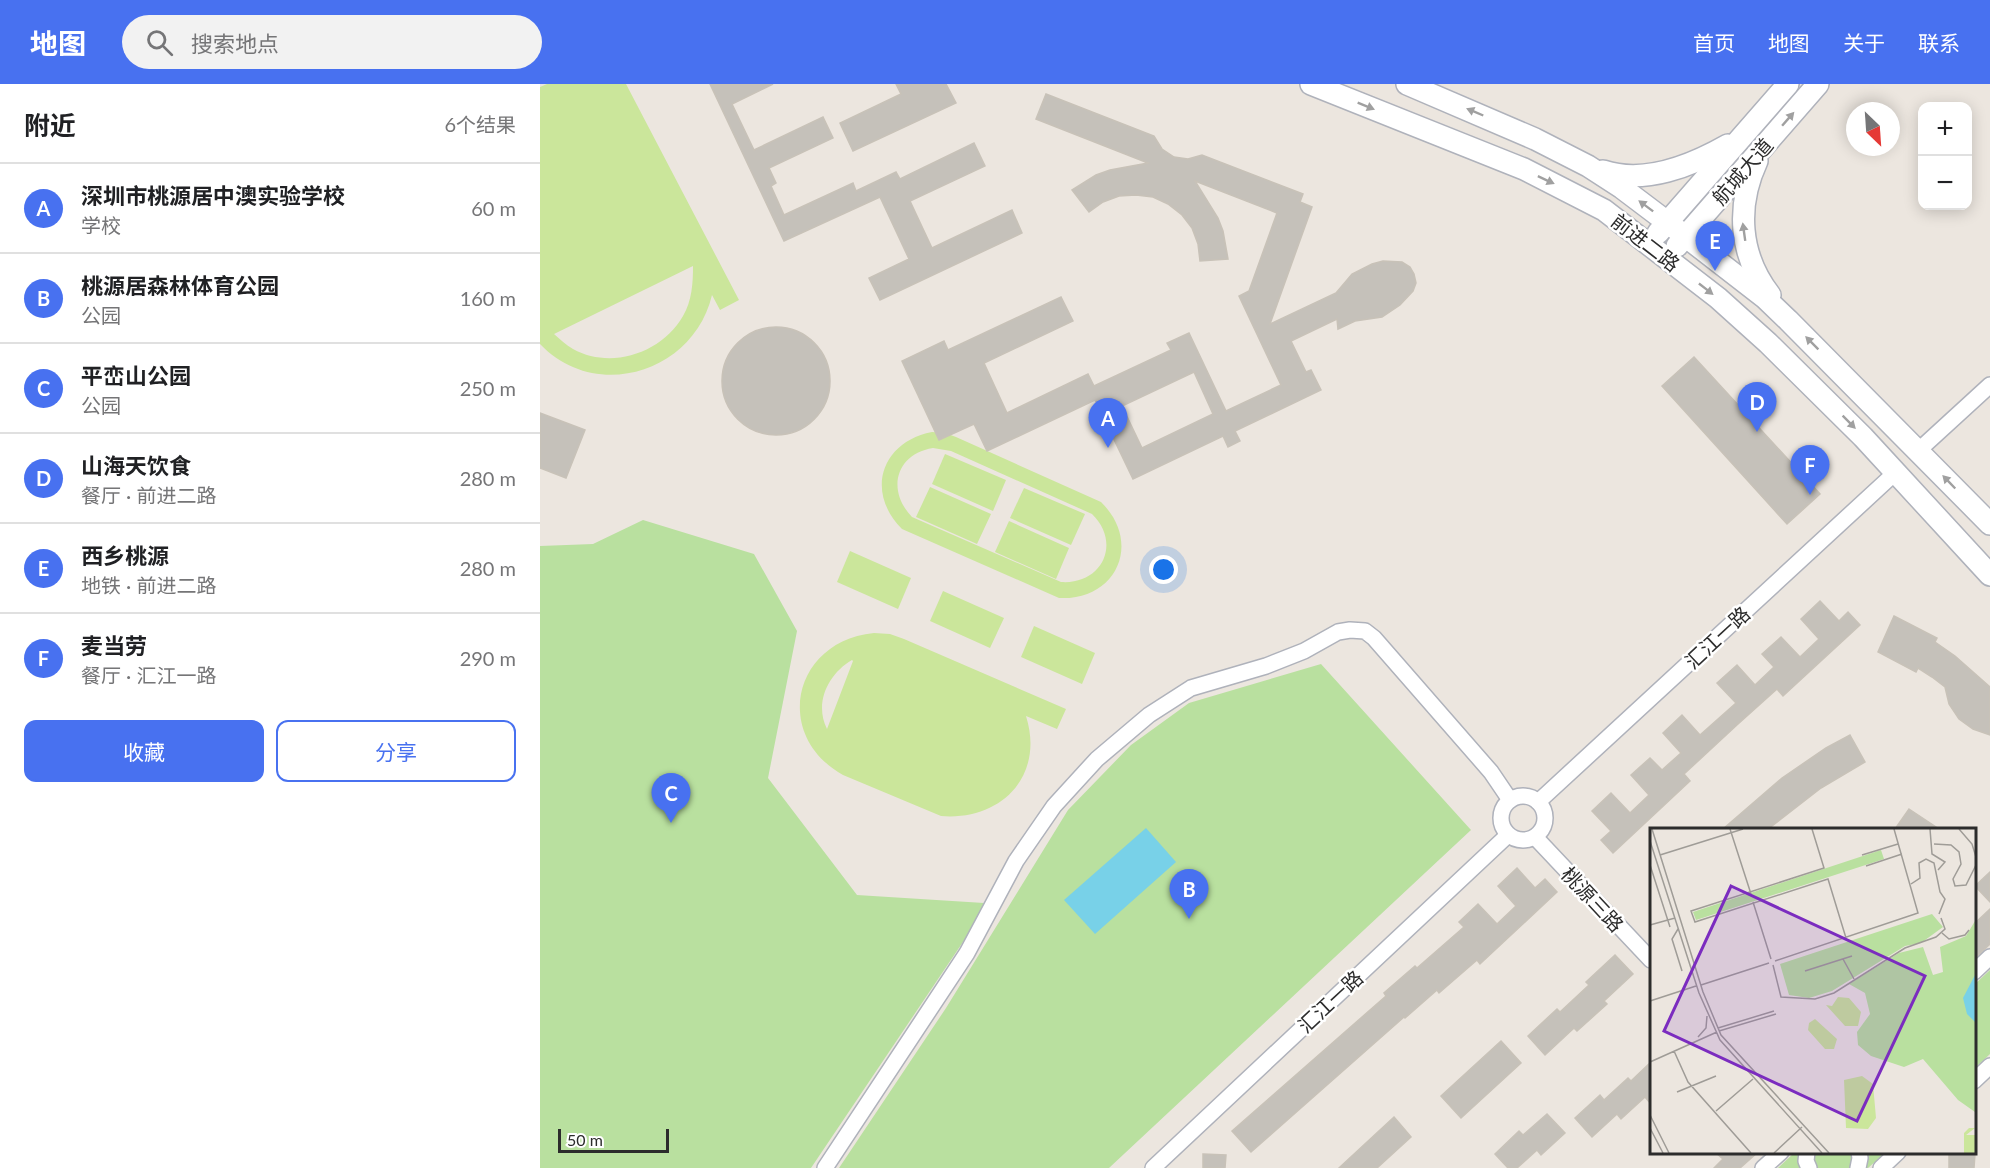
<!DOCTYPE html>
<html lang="zh">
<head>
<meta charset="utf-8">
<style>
  body { margin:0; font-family:Lato,"Noto Sans SC",sans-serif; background:#f2f2f2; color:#202124 }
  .controls { position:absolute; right:18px; top:18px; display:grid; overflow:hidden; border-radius:12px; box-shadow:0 3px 15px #0003 }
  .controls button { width:54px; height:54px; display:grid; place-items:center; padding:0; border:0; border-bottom:2px solid #e0e0e0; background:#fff; color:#202124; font:30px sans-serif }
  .compass { position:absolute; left:1306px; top:18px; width:54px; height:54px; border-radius:50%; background:#fff; box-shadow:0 3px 15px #0003; rotate:155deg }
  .scale { position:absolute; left:18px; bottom:15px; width:111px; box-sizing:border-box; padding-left:6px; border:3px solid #2c2c2c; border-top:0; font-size:16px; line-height:21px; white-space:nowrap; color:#2c2c2c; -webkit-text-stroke:4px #fff; paint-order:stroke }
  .you { position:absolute; left:624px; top:486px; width:21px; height:21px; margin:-15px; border:4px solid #fff; border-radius:50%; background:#1a73e8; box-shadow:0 0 0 9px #1a73e833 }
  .badge { display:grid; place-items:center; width:39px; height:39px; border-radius:50%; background:#4871f0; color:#fff; font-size:20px; font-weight:700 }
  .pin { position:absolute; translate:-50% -50px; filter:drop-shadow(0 2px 3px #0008) }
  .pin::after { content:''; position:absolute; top:32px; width:21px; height:18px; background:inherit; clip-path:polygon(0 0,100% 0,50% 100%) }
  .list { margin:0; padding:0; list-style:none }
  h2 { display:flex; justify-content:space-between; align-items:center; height:78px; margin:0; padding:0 24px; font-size:26px }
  h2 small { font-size:20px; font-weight:400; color:#757577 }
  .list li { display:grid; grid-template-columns:39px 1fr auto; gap:18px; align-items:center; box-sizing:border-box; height:90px; padding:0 24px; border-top:2px solid #e0e0e0 }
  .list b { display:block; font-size:22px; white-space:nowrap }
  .list p { margin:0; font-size:20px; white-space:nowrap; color:#757577 }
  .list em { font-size:20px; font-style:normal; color:#757577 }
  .actions { display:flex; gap:12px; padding:18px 24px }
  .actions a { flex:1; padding:14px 0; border:2px solid #4871f0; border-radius:12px; text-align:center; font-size:21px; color:#4871f0 }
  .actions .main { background:#4871f0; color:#fff }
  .icon { flex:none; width:33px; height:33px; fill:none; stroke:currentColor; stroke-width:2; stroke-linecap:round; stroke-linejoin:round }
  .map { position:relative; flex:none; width:1450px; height:1084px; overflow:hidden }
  header { display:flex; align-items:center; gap:36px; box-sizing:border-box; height:84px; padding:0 30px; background:#4871f0; color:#fff }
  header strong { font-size:28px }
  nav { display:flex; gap:33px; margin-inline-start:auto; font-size:21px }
  .search { width:420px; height:54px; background:#f2f2f2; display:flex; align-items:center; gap:15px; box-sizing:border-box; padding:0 21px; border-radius:33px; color:#757577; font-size:22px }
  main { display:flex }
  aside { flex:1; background:#fff }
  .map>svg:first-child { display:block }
</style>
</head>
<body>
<header>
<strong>地图</strong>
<div class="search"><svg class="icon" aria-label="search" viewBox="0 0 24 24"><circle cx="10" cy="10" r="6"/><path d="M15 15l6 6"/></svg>搜索地点</div>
<nav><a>首页</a><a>地图</a><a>关于</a><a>联系</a></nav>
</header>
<main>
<aside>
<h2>附近<small>6个结果</small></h2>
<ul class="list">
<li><span class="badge">A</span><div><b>深圳市桃源居中澳实验学校</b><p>学校</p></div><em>60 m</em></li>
<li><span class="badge">B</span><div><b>桃源居森林体育公园</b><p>公园</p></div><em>160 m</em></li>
<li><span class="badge">C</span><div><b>平峦山公园</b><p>公园</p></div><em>250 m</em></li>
<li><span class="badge">D</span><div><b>山海天饮食</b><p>餐厅 · 前进二路</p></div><em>280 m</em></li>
<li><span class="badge">E</span><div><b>西乡桃源</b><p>地铁 · 前进二路</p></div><em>280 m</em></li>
<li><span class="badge">F</span><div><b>麦当劳</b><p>餐厅 · 汇江一路</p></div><em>290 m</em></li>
</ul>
<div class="actions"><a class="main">收藏</a><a>分享</a></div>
</aside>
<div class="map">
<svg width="1450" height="1084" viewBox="0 0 1450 1084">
  <rect width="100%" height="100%" fill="#ece6df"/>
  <g fill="#b9e09f">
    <polygon points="103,436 214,470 257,547 228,694 317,811 444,819 431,846 271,1084 0,1084 0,462 53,460"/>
    <polygon points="781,580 931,746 569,1084 299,1084 406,924 528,726 591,661 649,619"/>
    <polygon points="1450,886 1450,970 1434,985 1434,901"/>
    <polygon points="1255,1068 1346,1068 1328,1084 1238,1084"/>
  </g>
  <g fill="#cbe69b" fill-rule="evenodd">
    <path d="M7 0H86L199 216 180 226 172 211C154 288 56 319 0 260V3ZM153 182C153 199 152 217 143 232 122 269 71 286 33 265 26 261 20 255 14 250Z"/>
    <path d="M392 348 405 349 416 353 561 418C603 459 576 517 519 514L362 445C325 408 341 358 392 348ZM393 364 411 367 552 430C582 459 562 501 521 498L372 433C346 406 356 370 393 364Z"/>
    <polygon points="405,370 466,396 453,427 392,400"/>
    <polygon points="390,403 451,430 437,460 376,433"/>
    <polygon points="484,404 545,430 531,461 470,434"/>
    <polygon points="469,437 529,464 516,495 455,468"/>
    <polygon points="310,467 371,494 358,525 297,498"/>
    <polygon points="403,507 464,534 450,564 390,537"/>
    <polygon points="494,542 555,569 542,600 481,573"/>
    <path d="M334 549 350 550 364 555 526 625 517 645 486 632C505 692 461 737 401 732L303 691C232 651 253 557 334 549ZM312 576 313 577 287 645C274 619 288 590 312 576Z"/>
  </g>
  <polygon fill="#78d1e8" points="606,744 636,778 555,850 524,816"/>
  <g fill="#c5c1ba" stroke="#c8c2b8" stroke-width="1.5" fill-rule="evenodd">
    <polygon points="170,0 233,0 192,20 214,66 283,33 293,54 229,84 236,99 231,102 244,131 313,99 316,107 356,88 360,95 434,59 445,82 370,117 392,164 472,126 482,149 340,216 329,194 369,175 340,113 244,157"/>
    <polygon points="356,0 406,0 416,19 313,67 300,39 361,10"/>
    <path d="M506 10 614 52 622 65 634 73 648 75 662 71 763 110 760 118 772 123 730 240 796 209 812 190 832 180 843 177 862 178 870 183 874 190 876 199 873 207 860 221 842 233 815 237 798 245 797 235 751 257 766 288 771 286 781 306 695 347 700 357 688 363 683 352 593 395 555 316 447 367 434 340 399 356 362 277 404 257 408 266 521 213 533 237 444 279 467 329 548 290 554 302 631 266 627 259 649 249 686 327 741 301 699 212 709 207 737 129 655 97 678 134 683 147 688 175 660 177 658 160 652 144 642 131 628 120 613 113 596 111 579 112 563 118 549 128 532 106 556 91 570 86 608 79 496 35ZM654 288 673 330 602 364 582 322Z"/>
    <circle cx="236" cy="297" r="54"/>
    <polygon points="1154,273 1280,410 1247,440 1122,302"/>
    <polygon points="0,329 45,346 26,394 0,384"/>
    <polygon points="1280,517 1299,537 1308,528 1320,541 1243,612 1237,605 1198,640 1144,690 1150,697 1073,769 1061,756 1071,747 1052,727 1071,709 1090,729 1109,711 1091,691 1110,674 1122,686 1141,669 1123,649 1142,631 1160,651 1196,619 1177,599 1197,581 1215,601 1234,583 1222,570 1241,553 1260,573 1279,555 1261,535"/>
    <polygon points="1354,532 1397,554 1395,558 1415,572 1450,603 1450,651 1433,645 1419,635 1409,620 1405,603 1392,593 1378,584 1376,588 1338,568"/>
    <polygon points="1310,651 1325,678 1281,704 1228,745 1183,745 1242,694 1286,664"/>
    <polygon points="1369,725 1399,745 1355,745"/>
    <polygon points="977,784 995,804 1005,795 1017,808 940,880 937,876 899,909 897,906 865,934 864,933 711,1068 692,1047 846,912 844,909 875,882 877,884 924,843 919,838 938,820 957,840 976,822 958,802"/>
    <polygon points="1450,788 1450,818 1435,802"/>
    <polygon points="1450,825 1450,860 1434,875 1434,840"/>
    <polygon points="1075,871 1093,890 1064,917 1067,920 1037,947 1034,944 1005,971 988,952 1017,925 1020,928 1049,901 1046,898"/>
    <polygon points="961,957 981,979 921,1034 901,1012"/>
    <polygon points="1111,978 1111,1020 1105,1013 1081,1035 1077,1030 1052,1053 1035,1034 1060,1011 1064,1016 1088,994 1091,997"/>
    <polygon points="1007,1030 1025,1049 1001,1071 997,1066 977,1084 968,1084 955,1070 979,1047 983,1051"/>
    <polygon points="854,1033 871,1053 837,1084 799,1084"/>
    <polygon points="1175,1068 1218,1068 1200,1084 1174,1084 1183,1075"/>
    <polygon points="663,1070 686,1071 685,1084 663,1084"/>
    <polygon points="1409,1070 1435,1070 1434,1084 1409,1084"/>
  </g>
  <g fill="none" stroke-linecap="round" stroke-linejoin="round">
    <defs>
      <g id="street">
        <polyline points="1379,366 1450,301"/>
        <circle cx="983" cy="734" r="22"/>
        <polyline points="998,718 1356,388"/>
        <polyline points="995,753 1111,876"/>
        <polyline points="1434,888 1450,873"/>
        <polyline points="1434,997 1450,982"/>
        <polyline points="1267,1068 1266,1077 1269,1084"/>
        <polyline points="285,1084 427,869 476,777 514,722 557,675 609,631 651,604 726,582 764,567 798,548 810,546 825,547 834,554 951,688 970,716"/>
        <polyline points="613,1084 968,751"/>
        <polyline points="1223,1084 1241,1068"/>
        <polyline points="1318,1084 1320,1074 1319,1068"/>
        <polyline points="1341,1084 1358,1068"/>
      </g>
      <g id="secondary">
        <polyline points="771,0 984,85 1064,126 1178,214 1228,259 1323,353 1450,491"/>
        <polyline points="867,0 995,55 1048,82 1082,104 1127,138 1225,214 1248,236 1450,440"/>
        <path d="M1217 77C1196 122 1199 171 1230 211"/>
        <path d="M1063 87C1105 101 1151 82 1188 61"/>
        <polyline points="1118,149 1248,0"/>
        <polyline points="1137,162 1278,0"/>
      </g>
    </defs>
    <use href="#street" stroke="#afb2bb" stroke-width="18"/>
    <use href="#secondary" stroke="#afb2bb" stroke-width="24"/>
    <use href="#street" stroke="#fff" stroke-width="15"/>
    <use href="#secondary" stroke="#fff" stroke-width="21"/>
  </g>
  <defs><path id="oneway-solid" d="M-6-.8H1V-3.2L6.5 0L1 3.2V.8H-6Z" transform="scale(1.5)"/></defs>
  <g fill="#a0a0a0">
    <use href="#oneway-solid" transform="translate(826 22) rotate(22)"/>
    <use href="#oneway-solid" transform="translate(935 28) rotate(-157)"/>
    <use href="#oneway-solid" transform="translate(1248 35) rotate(-49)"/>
    <use href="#oneway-solid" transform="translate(1006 96) rotate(25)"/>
    <use href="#oneway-solid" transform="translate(1106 122) rotate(-143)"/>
    <use href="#oneway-solid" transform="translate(1204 148) rotate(-98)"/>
    <use href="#oneway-solid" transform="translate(1166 205) rotate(38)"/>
    <use href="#oneway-solid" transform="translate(1272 259) rotate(-135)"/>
    <use href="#oneway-solid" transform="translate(1309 338) rotate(45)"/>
    <use href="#oneway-solid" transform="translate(1409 398) rotate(-134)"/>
  </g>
  <g text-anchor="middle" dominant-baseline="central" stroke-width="5" stroke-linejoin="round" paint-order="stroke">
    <g font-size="20" fill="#2c2c2c" stroke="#fff">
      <text transform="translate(1202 87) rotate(-49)">航城大道</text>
      <text transform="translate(1106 158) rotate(38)">前进二路</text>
      <text transform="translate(1177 553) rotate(-43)">汇江一路</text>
      <text transform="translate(1053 815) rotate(47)">桃源三路</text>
      <text transform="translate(790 917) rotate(-43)">汇江一路</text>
    </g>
  </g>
  <g transform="translate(1110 744)">
    <rect width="326" height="326" fill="#ece6df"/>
    <path d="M231 22 234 31 46 92 43 84ZM282 86 293 99 271 115 255 118 182 163 159 170 139 167 130 136ZM325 93V284L308 272 273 231 254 239 221 228 208 217 207 204 220 186 215 165 199 156 249 125 273 119 283 147 293 144 290 119 316 108Z" fill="#b9e09f"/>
    <path d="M188 169 199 170 211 184 208 198H195L176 177 182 178ZM165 191 187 211 184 221H175L158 202 159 195ZM212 248 223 256 226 290 218 301 196 300 194 252ZM319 300H325L316 307H325V325H314V305Z" fill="#cbe69b"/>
    <path d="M325 147H326L325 194 317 186 313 170Z" fill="#78d1e8"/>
    <path fill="none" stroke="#9f9c97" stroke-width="1.5" d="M2 1 53 164 71 207 179 325M80 1 101 66M162 1 174 40 41 83 45 94 178 51 196 110M280 1 282 26 295 34 288 42M309 1 322 16 326 29M0 13 49 165 70 212 172 325M284 16 301 17 309 24 311 36 303 51 305 58 316 57 326 37M10 27 93 1M212 27 248 16M0 37 20 99M216 38 252 26M261 56 270 50 269 35 276 31 284 35 290 64 295 71 289 86M103 74 121 131M0 97 25 90M28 101 22 111 32 143M292 105 299 111 315 107 319 102M193 131 204 151M125 133 268 85 244 1M123 137 131 169 165 171 184 165 255 120 286 109 295 101 291 90M155 143 202 128M51 157 119 135M0 173 46 158M68 200 124 183M69 203 126 186M48 209 56 200 57 188M24 223 38 254 101 325M0 234 67 204M27 264 66 248M66 283 103 251M0 287 19 325M0 300 13 325M124 325 152 299"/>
    <path fill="#7b2cbf" fill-opacity="0.15" stroke="#7b2cbf" stroke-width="3" d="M81 58 275 148 207 293 14 203Z"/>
    <rect width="326" height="326" fill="none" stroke="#2c2c2c" stroke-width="3"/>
  </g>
</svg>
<div class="controls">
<button>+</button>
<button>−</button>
</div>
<svg class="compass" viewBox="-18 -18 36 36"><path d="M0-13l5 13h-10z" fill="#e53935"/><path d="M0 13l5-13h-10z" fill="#757577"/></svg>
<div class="scale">50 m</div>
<div class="you"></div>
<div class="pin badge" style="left:568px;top:364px">A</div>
<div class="pin badge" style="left:649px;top:835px">B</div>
<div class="pin badge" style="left:131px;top:739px">C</div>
<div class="pin badge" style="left:1217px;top:348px">D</div>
<div class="pin badge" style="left:1175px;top:187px">E</div>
<div class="pin badge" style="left:1270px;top:411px">F</div>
</div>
</main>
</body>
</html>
